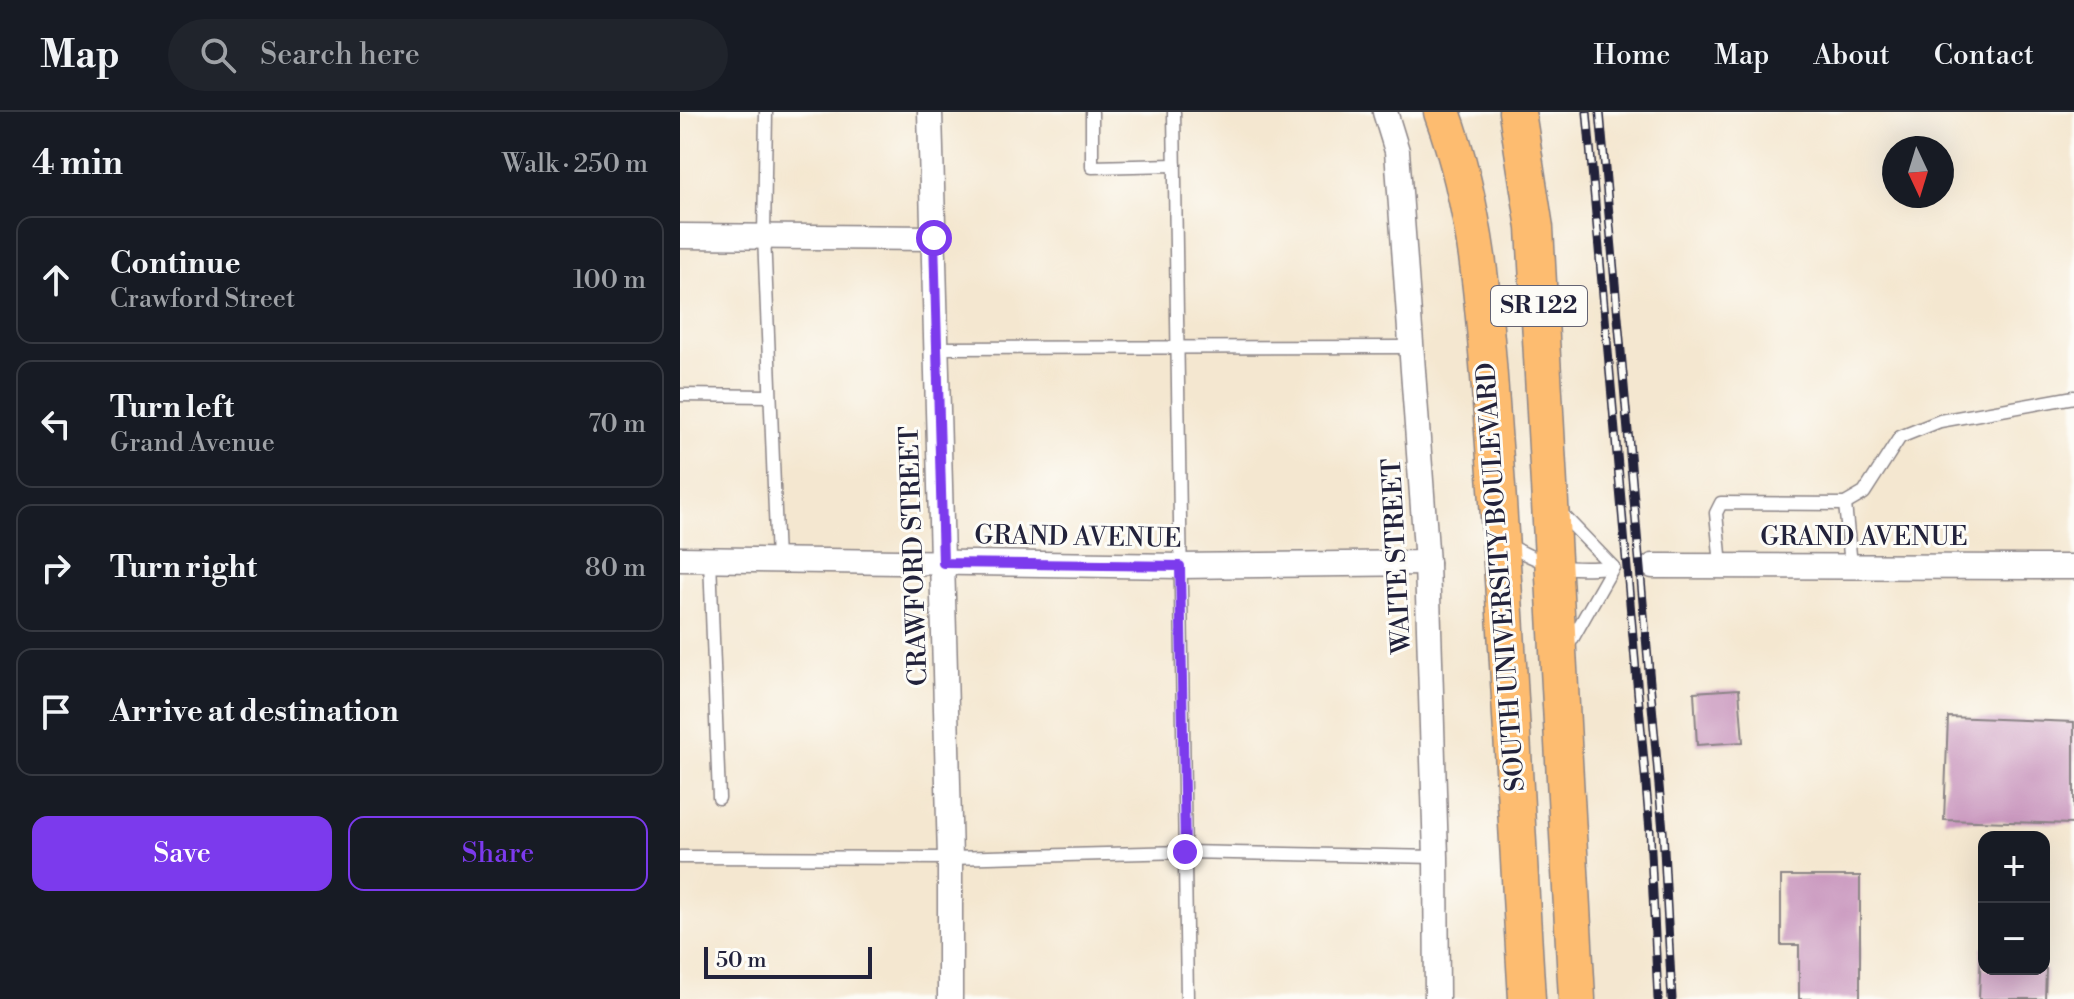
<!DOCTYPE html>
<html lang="en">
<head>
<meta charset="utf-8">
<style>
  body { margin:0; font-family:"Libre Bodoni",serif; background:#20242c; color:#f1f3f6 }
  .controls { position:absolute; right:24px; bottom:24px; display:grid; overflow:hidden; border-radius:16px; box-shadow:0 8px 32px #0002 }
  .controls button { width:72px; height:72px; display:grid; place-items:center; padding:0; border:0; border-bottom:2px solid #363941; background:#171b24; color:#f1f3f6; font:40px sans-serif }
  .compass { position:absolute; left:1202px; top:24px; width:72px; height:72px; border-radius:50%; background:#171b24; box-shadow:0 8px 32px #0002; rotate:176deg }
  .scale { position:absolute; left:24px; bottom:20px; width:168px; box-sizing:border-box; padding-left:8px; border:4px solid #22223b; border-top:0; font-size:22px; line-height:28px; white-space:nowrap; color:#22223b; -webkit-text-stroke:6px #fdfcf7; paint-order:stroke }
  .stop { position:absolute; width:24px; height:24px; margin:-18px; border:6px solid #7c3aed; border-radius:50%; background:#fff }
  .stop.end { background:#7c3aed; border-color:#fff; box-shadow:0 2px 8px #0008 }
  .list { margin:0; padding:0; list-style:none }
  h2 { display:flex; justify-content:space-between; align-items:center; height:104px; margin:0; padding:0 32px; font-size:34px }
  h2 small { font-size:26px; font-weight:400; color:#9ea1a6 }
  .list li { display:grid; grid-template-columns:52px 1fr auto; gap:24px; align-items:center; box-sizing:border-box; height:128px; margin:0 16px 16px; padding:0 16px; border:2px solid #363941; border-radius:16px }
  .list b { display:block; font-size:30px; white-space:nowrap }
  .list p { margin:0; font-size:26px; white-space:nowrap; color:#9ea1a6 }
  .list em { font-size:26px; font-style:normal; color:#9ea1a6 }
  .actions { display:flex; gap:16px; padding:24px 32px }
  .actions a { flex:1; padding:18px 0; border:2px solid #7c3aed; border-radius:16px; text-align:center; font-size:28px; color:#7c3aed }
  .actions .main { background:#7c3aed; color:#fff }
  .icon { flex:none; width:44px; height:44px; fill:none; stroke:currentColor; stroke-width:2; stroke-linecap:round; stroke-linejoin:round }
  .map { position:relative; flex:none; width:1394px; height:887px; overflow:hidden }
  header { display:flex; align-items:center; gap:48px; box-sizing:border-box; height:112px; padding:0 40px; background:#171b24; border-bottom:2px solid #363941 }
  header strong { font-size:38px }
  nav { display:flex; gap:44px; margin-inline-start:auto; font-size:28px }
  .search { width:560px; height:72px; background:#20242c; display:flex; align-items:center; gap:20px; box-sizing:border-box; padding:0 28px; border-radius:44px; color:#9ea1a6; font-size:30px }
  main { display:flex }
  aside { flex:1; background:#171b24 }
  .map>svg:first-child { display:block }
</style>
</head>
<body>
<header>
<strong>Map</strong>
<div class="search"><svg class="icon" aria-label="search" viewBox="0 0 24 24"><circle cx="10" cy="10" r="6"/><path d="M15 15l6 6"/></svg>Search here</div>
<nav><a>Home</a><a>Map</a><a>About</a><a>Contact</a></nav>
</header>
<main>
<aside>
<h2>4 min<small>Walk · 250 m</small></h2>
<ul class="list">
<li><svg class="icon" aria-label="ahead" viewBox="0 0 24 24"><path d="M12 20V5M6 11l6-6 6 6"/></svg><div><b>Continue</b><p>Crawford Street</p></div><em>100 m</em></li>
<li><svg class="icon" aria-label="left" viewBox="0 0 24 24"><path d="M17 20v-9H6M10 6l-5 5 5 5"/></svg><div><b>Turn left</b><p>Grand Avenue</p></div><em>70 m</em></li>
<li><svg class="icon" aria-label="right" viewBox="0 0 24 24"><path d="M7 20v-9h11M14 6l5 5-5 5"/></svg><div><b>Turn right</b></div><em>80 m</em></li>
<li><svg class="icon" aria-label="arrive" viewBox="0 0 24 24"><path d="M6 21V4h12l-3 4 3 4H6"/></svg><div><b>Arrive at destination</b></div></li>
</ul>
<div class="actions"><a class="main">Save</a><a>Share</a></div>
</aside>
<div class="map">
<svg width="1394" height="887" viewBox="0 0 1394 887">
  <rect width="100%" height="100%" fill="#fdfcf7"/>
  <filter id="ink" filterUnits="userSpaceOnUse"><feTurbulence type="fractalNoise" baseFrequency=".0125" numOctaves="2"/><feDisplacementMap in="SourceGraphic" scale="16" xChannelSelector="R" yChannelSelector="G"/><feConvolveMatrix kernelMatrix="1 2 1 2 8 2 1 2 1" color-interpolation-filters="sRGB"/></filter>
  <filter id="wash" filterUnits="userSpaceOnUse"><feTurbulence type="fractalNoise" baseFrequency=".006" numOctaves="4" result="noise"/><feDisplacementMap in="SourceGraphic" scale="32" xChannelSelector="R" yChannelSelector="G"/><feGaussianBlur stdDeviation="1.8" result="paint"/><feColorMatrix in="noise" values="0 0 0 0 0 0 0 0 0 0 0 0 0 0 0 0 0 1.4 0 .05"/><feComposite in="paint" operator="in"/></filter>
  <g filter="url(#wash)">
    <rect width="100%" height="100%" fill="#f4e7d0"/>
    <g id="blocks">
      <g fill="#c996be">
        <polygon points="1059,577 1063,630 1017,633 1014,580"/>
        <polygon points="1268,605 1394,610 1394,712 1264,708"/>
        <polygon points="1101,764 1180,764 1180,887 1119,887 1119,833 1101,833"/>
        <polygon points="1301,836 1304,836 1304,857 1366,857 1365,887 1299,887"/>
      </g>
    </g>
  </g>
  <g filter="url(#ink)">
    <use href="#blocks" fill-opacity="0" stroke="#8b8486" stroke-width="2"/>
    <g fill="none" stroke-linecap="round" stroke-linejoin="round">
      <defs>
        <g id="service">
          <polyline points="86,0 84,123 97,449"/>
          <polyline points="412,0 412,55 495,53"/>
          <polyline points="494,0 507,887"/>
          <polyline points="257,236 732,235"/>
          <polyline points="0,283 89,284"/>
          <polyline points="1165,392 1171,453"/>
          <polyline points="880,400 933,455"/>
          <path d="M827 432C870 457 884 458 933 455"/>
          <polyline points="30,447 39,686"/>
          <polyline points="1041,453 1036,401 1041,391 1165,392 1184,381 1220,325 1260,309 1394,285"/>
          <polyline points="887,536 933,455"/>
          <polyline points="0,745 270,746 505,740 756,745"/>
        </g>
        <g id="minor">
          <polyline points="250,0 270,746 270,887"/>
          <polyline points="705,0 717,39 747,451 756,745 757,887"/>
          <polyline points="0,124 254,126"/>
          <polyline points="0,447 500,454 747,451"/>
          <polyline points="973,454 1394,455"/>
        </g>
        <g id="primary">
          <path d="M762 0C803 111 806 230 815 347 828 527 836 707 847 887"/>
          <polyline points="837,0 855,116 897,887"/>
        </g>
      </defs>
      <use href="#service" stroke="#8b8486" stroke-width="15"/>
      <use href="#minor" stroke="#8b8486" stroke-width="27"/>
      <use href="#primary" stroke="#8b8486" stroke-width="39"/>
      <use href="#service" stroke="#fff" stroke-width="12"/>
      <use href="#minor" stroke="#fff" stroke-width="24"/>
      <use href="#primary" stroke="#fdbc70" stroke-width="36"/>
      <defs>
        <g id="rail">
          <polyline points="907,0 970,719 978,887"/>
          <polyline points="920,0 983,719 992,887"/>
        </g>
      </defs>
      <use href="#rail" stroke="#22223b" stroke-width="9"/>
      <use href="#rail" stroke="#fdfcf7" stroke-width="6" stroke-dasharray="18" stroke-linecap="butt"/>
    </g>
  </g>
  <g fill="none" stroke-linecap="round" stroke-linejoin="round" filter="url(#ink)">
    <polyline stroke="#7c3aed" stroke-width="10" points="254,126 263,451 500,454 505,740"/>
  </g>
  <g text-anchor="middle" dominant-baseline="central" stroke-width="6" stroke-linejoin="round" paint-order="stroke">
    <rect fill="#fdfcf7" stroke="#646373" stroke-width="2" x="811" y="174" width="96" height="40" rx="6"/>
    <g font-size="24" font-weight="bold" fill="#22223b">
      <text x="859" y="194">SR 122</text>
    </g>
    <g font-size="26" fill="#22223b" stroke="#fdfcf7">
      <text transform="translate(398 425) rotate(1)">GRAND AVENUE</text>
      <text x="1184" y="425">GRAND AVENUE</text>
      <text transform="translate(234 444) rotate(-92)">CRAWFORD STREET</text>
      <text transform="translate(717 444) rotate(-93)">WAITE STREET</text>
      <text transform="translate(821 465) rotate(-94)">SOUTH UNIVERSITY BOULEVARD</text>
    </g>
  </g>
</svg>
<div class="controls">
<button>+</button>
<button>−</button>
</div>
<svg class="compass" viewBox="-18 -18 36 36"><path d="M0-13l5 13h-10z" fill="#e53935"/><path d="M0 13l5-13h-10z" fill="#9ea1a6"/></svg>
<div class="scale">50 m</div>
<div class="stop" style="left:254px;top:126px"></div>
<div class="stop end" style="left:505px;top:740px"></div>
</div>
</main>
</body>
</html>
